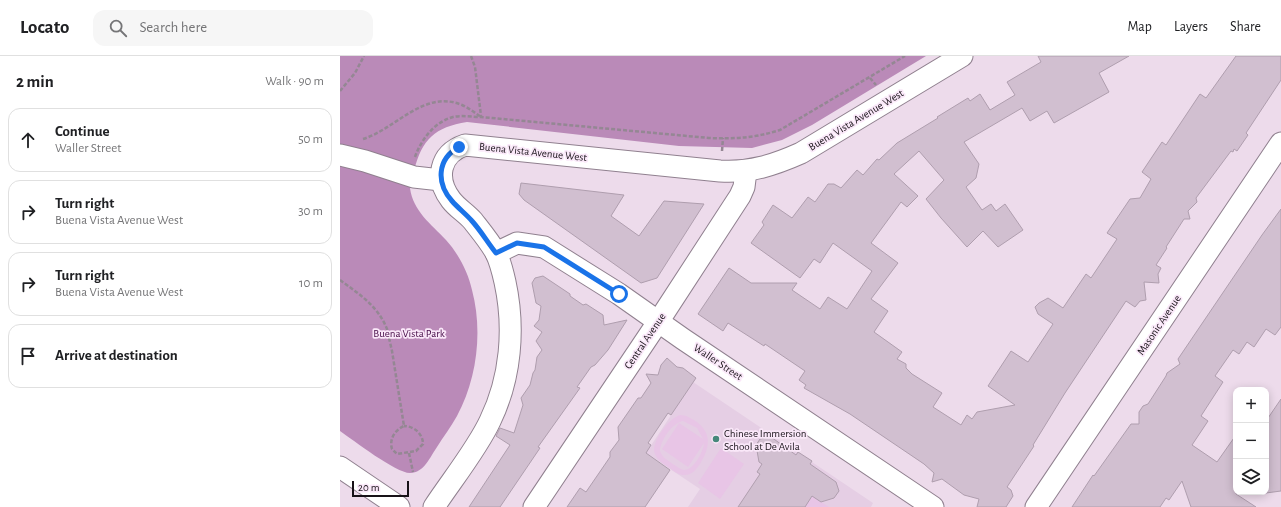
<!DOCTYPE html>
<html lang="en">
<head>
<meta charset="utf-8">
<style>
  body { margin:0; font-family:"Alegreya Sans",sans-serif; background:#f6f6f6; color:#202124 }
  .controls { position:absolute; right:12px; bottom:12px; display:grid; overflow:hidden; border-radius:8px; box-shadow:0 2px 10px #0003 }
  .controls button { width:36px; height:36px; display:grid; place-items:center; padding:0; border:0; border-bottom:1px solid #e0e0e0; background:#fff; color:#202124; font:20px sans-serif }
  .scale { position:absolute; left:12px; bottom:10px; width:57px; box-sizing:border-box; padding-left:4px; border:2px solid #181218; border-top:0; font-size:11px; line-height:14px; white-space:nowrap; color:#181218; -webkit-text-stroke:3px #fae8f9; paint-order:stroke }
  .stop { position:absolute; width:12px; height:12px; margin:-9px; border:3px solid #1a73e8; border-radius:50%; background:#fff }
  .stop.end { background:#1a73e8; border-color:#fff; box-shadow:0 1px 4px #0008 }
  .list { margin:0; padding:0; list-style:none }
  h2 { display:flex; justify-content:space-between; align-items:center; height:52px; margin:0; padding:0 16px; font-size:17px }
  h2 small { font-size:13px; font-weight:400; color:#757577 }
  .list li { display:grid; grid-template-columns:26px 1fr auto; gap:12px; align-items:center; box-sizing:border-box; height:64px; margin:0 8px 8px; padding:0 8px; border:1px solid #e0e0e0; border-radius:12px }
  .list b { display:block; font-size:15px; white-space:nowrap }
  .list p { margin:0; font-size:13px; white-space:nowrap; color:#757577 }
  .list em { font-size:13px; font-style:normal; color:#757577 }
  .icon { flex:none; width:22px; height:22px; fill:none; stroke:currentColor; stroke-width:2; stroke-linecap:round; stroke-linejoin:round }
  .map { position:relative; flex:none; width:941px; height:451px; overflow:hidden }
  header { display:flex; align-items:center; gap:24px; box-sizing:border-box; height:56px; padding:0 20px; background:#fff; border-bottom:1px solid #e0e0e0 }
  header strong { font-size:19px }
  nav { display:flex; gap:22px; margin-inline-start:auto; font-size:14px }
  .search { width:280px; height:36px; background:#f6f6f6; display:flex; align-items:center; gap:10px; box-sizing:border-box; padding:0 14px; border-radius:12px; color:#757577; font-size:15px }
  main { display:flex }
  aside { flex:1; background:#fff }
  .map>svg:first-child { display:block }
</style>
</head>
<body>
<header>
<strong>Locato</strong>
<div class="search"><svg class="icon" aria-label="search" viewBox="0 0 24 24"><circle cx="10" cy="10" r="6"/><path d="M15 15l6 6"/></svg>Search here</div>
<nav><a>Map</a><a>Layers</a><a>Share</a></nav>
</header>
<main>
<aside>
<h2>2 min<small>Walk · 90 m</small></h2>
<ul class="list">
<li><svg class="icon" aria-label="ahead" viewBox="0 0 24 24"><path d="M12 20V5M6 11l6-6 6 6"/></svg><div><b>Continue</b><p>Waller Street</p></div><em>50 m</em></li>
<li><svg class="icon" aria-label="right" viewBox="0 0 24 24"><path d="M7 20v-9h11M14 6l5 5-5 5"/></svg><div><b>Turn right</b><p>Buena Vista Avenue West</p></div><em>30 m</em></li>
<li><svg class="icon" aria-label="right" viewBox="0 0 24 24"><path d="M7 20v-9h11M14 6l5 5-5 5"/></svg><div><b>Turn right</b><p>Buena Vista Avenue West</p></div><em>10 m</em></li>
<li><svg class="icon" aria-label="arrive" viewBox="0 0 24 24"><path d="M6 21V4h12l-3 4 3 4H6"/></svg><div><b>Arrive at destination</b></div></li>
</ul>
</aside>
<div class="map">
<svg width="941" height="451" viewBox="0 0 941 451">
  <rect width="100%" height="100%" fill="#eddbeb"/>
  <polygon fill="#e5cee4" points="353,326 533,447 531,451 348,451 360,433 306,397"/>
  <g fill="#e8c5e6" fill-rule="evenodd">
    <path d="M340 359C346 359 350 362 354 364 373 376 370 392 360 408 356 414 351 420 343 419 336 418 330 412 325 409 319 405 315 401 314 394 314 383 329 362 340 359ZM343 365 357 372 363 383 339 367 322 393 348 411 364 387C363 396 354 414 344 414 339 413 335 409 330 406 326 403 322 401 320 395 320 385 332 367 343 365Z"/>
    <polygon points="381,392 404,408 380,443 358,427"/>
    <polygon points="472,440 489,451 465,451"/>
  </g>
  <path fill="#ba8ab8" d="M0 0H586L472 69 442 84 412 92 339 90 127 66C95 71 82 83 74 115 73 120 69 127 70 132 73 155 91 168 106 184 118 197 128 216 132 234 143 275 137 323 117 360 111 371 103 381 97 391 90 401 84 417 70 417 56 417 13 384 0 375Z"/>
  <g fill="#d1bfd0" stroke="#af9eae">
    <polygon points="698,0 789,0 759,17 769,36 714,67 707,55 690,65 682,52 624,86 639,108 636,122 626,131 642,154 651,148 656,155 665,148 683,174 658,191 643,175 627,191 601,162 586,143 604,124 579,95 554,118 578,140 567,151 561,146 531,187 558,207 531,243 548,255 534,276 562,296 557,303 566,308 566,312 572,318 602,337 593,351 621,369 627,359 632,363 637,356 675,349 648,330 671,295 688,306 713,268 698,258 695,251 699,247 708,242 723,252 746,218 751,222 777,183 767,177 790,143 800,142 811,123 802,116 822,86 826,89 860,38 866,42 896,0 941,0 941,24 906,77 908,79 897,95 894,93 893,96 891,95 856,142 857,146 848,155 850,163 844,163 826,191 827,192 816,209 821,212 818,218 819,227 804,226 806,244 800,245 795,251 786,245 725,337 693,389 694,390 667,431 671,434 673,440 666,451 637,451 639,443 624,439 602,423 592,426 594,417 584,408 510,358 464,332 466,329 459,324 465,315 425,288 424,290 388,267 383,275 358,258 389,212 411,227 457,227 452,234 480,253 488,241 507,253 532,215 493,187 480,207 474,203 460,222 411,187 424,169 422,166 433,149 452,162 468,141 475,146 488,128 494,128 501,132 517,114 523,119 537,103 539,104 557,87 598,62 597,61 628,42 630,45 640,38 650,54 675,39 667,26 701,6"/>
    <polygon points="181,127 284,139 271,160 299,180 324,145 364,148 317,222 301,227 184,144 179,138"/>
    <polygon points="941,153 941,271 935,279 926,273 914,291 907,286 899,298 893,294 875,320 883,326 861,360 868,365 852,389 877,406 896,379 896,438 916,451 851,451 842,425 829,444 826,442 820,451 732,451 753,419 754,420 791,368 799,368 799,356 803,350 808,348 826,320 827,317 840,308 838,303 922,179"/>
    <polygon points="203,220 230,238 230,240 243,249 246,248 263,259 264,269 287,264 268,294 255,309 251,311 237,331 240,332 198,391 200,392 160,451 129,451 170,389 156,380 160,372 174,377 183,349 181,342 190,329 193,317 195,314 197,301 202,294 196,285 202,276 194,270 199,264 201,250 196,247 192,227 195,222"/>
    <polygon points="327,302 337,311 343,312 356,322 331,359 328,357 308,387 311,389 306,397 330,414 305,451 227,451 240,432 246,436 270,401 270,396 279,384 278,371 298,342 301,342 311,327 306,318 318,319 321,309"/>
    <polygon points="941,343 941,435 926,437 926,365"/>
    <polygon points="431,381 456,399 458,396 472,405 470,408 496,426 499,435 494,442 481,446 472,440 465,451 398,451 420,418 417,416 422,408 419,406 416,389 420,383"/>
  </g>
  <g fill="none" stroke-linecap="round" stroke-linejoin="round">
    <defs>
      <g id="minor">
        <polyline points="0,99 25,105 74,121 101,124"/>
        <polyline points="156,197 177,187 204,191 279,238 343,283 593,451"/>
        <polyline points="0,411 59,451"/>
        <path d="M94 451C111 425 137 393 150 365 171 322 175 272 165 226 163 217 160 205 156 197 150 186 140 174 133 165 126 157 117 152 111 144 95 123 99 98 125 89L380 115C410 117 434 109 461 97L622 0"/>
        <polyline points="194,451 318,266 400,140 404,131 406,115"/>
        <polyline points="696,451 941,87"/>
      </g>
    </defs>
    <use href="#minor" stroke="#90808f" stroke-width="23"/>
    <g stroke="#948793" stroke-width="2.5" stroke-dasharray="4 2" stroke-linecap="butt">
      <polyline points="131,0 135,11 141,60"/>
      <polyline points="530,22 536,29"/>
      <polyline points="0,35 15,17 24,0"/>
      <path d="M23 83C56 73 84 33 122 49 129 52 135 57 141 61"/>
      <polyline points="382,95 383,82"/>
      <path d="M75 101C81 84 94 66 113 61 121 59 133 61 141 61L369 82C395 83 415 82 440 74L565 0"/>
      <path d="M0 224C19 238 38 250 47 273L52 295 64 370C55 374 49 383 52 393L57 398 76 395 83 388C83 378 74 370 64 370"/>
      <polyline points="69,397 73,416"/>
    </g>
    <use href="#minor" stroke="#fff" stroke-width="21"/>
  </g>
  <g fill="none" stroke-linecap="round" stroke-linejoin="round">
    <path stroke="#1a73e8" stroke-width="5" d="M119 91C97 103 96 127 112 145 118 152 126 158 132 165 141 175 148 187 156 197L177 187 204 191 279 238"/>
  </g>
  <circle fill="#46887a" stroke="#fae8f9" stroke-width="1.5" cx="376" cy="383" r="4"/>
  <g text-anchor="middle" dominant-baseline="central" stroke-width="3.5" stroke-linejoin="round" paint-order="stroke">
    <g font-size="11" fill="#181218" stroke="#fae8f9">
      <text transform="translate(516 64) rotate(-31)">Buena Vista Avenue West</text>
      <text transform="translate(193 96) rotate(6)">Buena Vista Avenue West</text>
      <text transform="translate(819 269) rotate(-56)">Masonic Avenue</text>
      <text transform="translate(305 285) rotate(-56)">Central Avenue</text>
      <text transform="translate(378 306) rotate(34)">Waller Street</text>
    </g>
    <g font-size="11" fill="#450b46" stroke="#fae8f9">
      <text x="69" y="277">Buena Vista Park</text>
    </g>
    <g font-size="11" fill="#181218" stroke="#fae8f9" text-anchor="start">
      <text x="384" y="377">Chinese Immersion<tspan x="384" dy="13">School at De Avila</tspan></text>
    </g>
  </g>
</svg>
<div class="controls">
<button>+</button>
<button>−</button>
<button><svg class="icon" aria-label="layers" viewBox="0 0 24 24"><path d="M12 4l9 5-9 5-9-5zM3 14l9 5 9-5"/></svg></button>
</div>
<div class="scale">20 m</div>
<div class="stop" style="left:279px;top:238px"></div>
<div class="stop end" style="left:119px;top:91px"></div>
</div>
</main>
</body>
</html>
